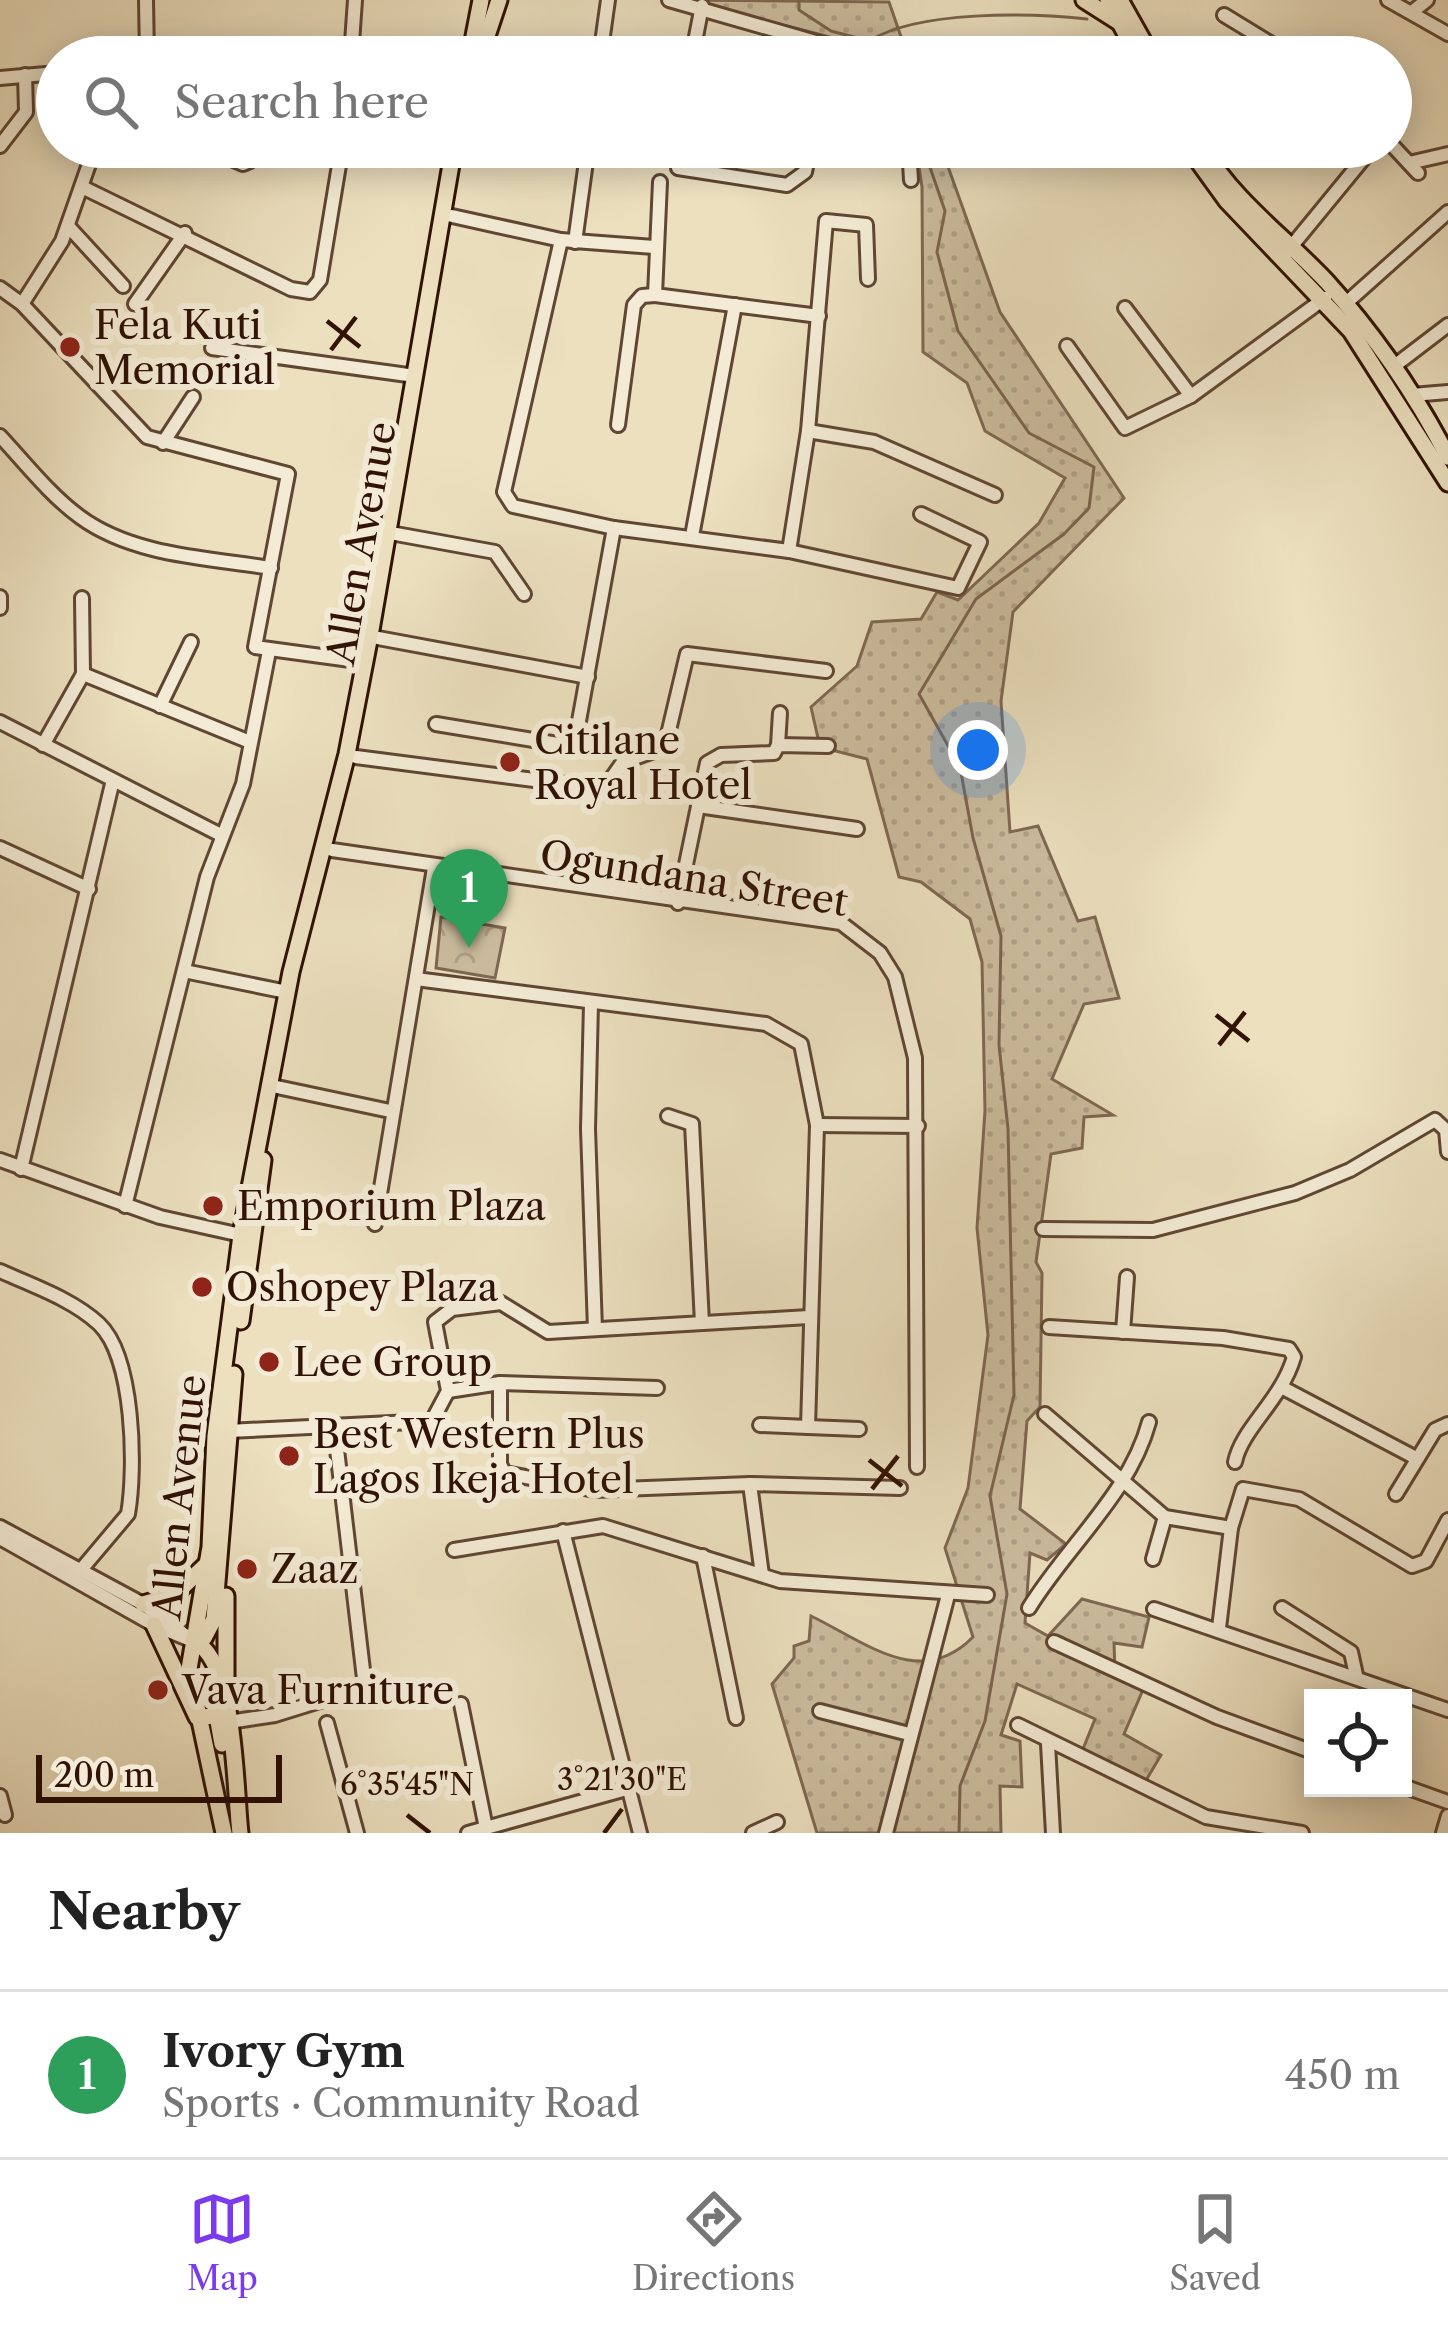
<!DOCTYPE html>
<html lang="en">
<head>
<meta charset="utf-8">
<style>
  body { margin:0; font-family:"Libre Caslon Text",serif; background:#f6f6f6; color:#222 }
  .controls { position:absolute; right:36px; bottom:36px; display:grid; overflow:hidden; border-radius:0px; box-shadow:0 6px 30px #0003 }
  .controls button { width:108px; height:108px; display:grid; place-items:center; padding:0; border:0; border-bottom:3px solid #e0e0e0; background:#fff; color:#222; font:60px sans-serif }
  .scale { position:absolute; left:36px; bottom:30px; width:246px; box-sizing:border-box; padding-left:12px; border:6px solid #311204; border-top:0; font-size:33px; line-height:42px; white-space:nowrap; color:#311204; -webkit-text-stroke:9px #f3ebd5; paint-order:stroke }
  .you { position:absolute; left:978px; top:750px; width:42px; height:42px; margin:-30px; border:9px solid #fff; border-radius:50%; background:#1a73e8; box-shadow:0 0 0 18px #1a73e833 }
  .badge { display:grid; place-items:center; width:78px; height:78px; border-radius:50%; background:#7c3aed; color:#fff; font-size:39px; font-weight:700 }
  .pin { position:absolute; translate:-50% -99px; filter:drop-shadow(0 3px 6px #0008) }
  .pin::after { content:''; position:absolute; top:63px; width:42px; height:36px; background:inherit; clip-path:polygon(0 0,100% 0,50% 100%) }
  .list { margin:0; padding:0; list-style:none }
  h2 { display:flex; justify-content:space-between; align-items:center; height:156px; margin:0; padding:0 48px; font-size:51px }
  h2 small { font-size:39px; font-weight:400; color:#767676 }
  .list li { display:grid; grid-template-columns:78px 1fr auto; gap:36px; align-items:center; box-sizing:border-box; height:168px; padding:0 48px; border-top:3px solid #e0e0e0 }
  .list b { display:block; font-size:45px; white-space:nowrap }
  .list p { margin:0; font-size:39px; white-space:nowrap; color:#767676 }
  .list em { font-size:39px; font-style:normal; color:#767676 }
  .icon { flex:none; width:66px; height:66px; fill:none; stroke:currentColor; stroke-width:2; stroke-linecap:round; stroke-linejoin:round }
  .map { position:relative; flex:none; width:1448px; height:1833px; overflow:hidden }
  .search { position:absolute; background:#fff; box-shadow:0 6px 30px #0003; left:36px; right:36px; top:36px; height:132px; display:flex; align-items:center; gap:30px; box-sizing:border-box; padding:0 42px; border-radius:66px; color:#767676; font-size:45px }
  .sheet { height:324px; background:#fff }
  nav { display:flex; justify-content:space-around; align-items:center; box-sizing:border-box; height:168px; border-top:3px solid #e0e0e0; background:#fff; font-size:33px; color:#767676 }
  nav a { display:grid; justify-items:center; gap:6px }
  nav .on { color:#7c3aed }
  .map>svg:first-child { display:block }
</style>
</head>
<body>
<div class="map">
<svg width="1448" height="1833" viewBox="0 0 1448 1833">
  <defs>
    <pattern id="grass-dots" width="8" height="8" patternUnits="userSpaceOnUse" patternTransform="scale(3)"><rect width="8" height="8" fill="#ccbd9f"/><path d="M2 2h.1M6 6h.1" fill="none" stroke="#b0a187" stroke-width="1.8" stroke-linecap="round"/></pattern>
    <pattern id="park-crowns" width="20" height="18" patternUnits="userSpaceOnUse" patternTransform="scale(3)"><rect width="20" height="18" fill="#ccbd9f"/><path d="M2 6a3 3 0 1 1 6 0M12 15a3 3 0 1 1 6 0" fill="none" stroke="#b0a187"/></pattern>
  </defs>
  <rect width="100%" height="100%" fill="#ece0bf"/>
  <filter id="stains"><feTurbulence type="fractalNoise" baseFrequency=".00167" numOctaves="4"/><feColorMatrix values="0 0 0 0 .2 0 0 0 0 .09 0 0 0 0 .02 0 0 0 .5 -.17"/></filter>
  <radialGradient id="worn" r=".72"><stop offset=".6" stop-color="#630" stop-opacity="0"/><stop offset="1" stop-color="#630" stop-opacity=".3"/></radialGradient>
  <g fill="url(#grass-dots)" stroke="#7e6852" stroke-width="3">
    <polygon points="683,0 889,2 908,57 871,57 858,44"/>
    <path d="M916 147H941L1000 312 1124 498 1013 612 1001 701 1010 832 1038 826 1078 921 1095 917 1119 998 1084 1004 1052 1079 1113 1115 1084 1117 1082 1148 1051 1154 1036 1262 1042 1273 1040 1407 1027 1421 1020 1509 1066 1544 1047 1560 1030 1553 1025 1623 1048 1636 1082 1599 1149 1617 1142 1647 1114 1643 1115 1672 1145 1685 1124 1734 1161 1755 1142 1787 1079 1759 1095 1719 1017 1684 1001 1735 1020 1741 1022 1787 1000 1786 1001 1833H817L772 1684 794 1658V1646L809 1641 811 1616C867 1643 921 1690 973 1637L945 1548 968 1488 988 1335 977 1228 985 1111 982 962 970 919 921 882 899 877 867 759 820 747 811 707 857 666 872 622 921 619 937 592 958 600 1039 523 1065 478 985 431 967 383 923 352 922 187Z"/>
  </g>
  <polygon fill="url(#park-crowns)" stroke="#7e6852" stroke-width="3" points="441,917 505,928 495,978 436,968"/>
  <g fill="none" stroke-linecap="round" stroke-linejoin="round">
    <g stroke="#7b644e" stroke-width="3">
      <polyline points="799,0 799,10 831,31 869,41 880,57"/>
      <path d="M869 41C919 10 1029 13 1087 19"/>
      <polyline points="923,147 945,211 937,252 958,331 1029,433 1094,467 1089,508 1064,534 976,599 919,694 960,767 973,838 1001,936 999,1045 1008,1129 1014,1395 990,1496 1007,1594 985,1721 960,1786 959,1833"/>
    </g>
    <defs>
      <g id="minor">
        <polyline points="146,0 147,57"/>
        <polyline points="669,0 823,44 821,57"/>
        <polyline points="1388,0 1448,34"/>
        <polyline points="1412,12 1427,0"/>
        <polyline points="1224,15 1293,57"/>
        <polyline points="823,44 850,57"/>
        <polyline points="351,57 355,0"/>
        <polyline points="600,57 608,0"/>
        <polyline points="692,57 702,6"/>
        <polyline points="0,78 57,73"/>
        <polyline points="1391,144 1418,173"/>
        <polyline points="0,146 26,112 25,75"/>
        <polyline points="203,147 243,164 250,161 256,147"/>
        <polyline points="909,147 911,180"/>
        <polyline points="1409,163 1448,154"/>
        <polyline points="678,168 787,185 805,172 810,147"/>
        <polyline points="660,182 655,295 819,316"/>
        <polyline points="82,187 291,289 310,292 320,280 342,147"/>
        <polyline points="452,216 561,240 654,247"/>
        <polyline points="68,226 123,286"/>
        <polyline points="561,240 504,492 513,506 614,528 789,551 958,588 980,542 921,514"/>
        <polyline points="575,242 588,147"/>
        <polyline points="1286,253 1373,147"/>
        <polyline points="0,288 22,304 147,437 288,474 255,647 365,662"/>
        <polyline points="22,304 62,241 95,147"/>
        <polyline points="135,304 185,233"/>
        <polyline points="1345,304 1448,212"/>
        <polyline points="1125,308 1191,396 1325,298"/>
        <polyline points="1067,346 1125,428 1191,396"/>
        <polyline points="212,348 415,376"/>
        <polyline points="1393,367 1448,325"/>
        <polyline points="1412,395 1448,392"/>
        <polyline points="618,425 634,305 642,296 655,295"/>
        <polyline points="808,431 874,442 995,495"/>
        <path d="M0 436C26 464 50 495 80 517 133 556 209 558 271 568"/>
        <polyline points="163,443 193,397"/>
        <polyline points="396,534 495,552 524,594"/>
        <polyline points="692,536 735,305"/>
        <polyline points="789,551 808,431 826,221 866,225 868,279"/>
        <polyline points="0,597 0,608"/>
        <polyline points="378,638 588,677"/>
        <polyline points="83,674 250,742"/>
        <polyline points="160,706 191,642"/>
        <polyline points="0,722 219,834"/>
        <polyline points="436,724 570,746 575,743 614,528"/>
        <polyline points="43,745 83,674 82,598"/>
        <polyline points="778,745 780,713"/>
        <polyline points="356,757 604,789 623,762 665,747 687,654 826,671"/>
        <polyline points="698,806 857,829"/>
        <polyline points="0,848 89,889"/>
        <polyline points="332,850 841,923 880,953 895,977 915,1058 917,1467"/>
        <polyline points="678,903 707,763 721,755 774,753 778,745 828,746"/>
        <polyline points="184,971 287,992"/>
        <polyline points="416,979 766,1024 801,1044 817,1125 808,1427 760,1425"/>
        <polyline points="591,1004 588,1129 595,1329"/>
        <polyline points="277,1087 390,1111"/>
        <polyline points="668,1116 692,1124 702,1323"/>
        <polyline points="817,1125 918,1126"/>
        <polyline points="0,1160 160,1217 241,1235"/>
        <polyline points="21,1169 112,784"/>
        <polyline points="125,1206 207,877 243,784 269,651"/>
        <polyline points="375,1224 434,868"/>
        <polyline points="1043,1229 1153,1230 1295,1193 1350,1170 1435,1120 1446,1130 1448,1152"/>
        <path d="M0 1271C33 1286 72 1299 99 1324 134 1357 136 1468 128 1514L80 1571"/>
        <path d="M1049 1327 1223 1338 1289 1349 1294 1357C1281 1401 1242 1428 1235 1462"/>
        <polyline points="1123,1332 1127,1277"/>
        <polyline points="500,1383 500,1464 504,1473 595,1490 750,1484 900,1488"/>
        <polyline points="1285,1389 1416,1458"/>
        <polyline points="448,1391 500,1383 657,1388"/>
        <polyline points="1045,1414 1165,1517 1231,1528"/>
        <polyline points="808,1427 859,1429"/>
        <polyline points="228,1431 432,1421 448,1391 435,1322 452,1309 501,1303 548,1332 809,1317"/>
        <polyline points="750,1484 762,1575"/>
        <polyline points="1396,1494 1435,1430 1448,1424"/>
        <polyline points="0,1527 143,1604 193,1641"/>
        <polyline points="563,1531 640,1833"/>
        <polyline points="0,1538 154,1625 193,1641"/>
        <polyline points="454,1550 603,1526 780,1581 987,1595"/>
        <polyline points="703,1556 736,1718"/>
        <polyline points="1153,1559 1165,1517"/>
        <path d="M1029 1608C1067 1546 1130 1493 1149 1422"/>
        <polyline points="1282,1608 1351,1652 1356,1675"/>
        <polyline points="1154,1609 1448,1710"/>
        <polyline points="1219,1628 1231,1528 1243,1489 1299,1499 1412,1566 1426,1561 1448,1520"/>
        <polyline points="1054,1642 1217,1717 1313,1752"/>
        <polyline points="461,1704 486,1828"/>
        <polyline points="820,1711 909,1734"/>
        <polyline points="229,1722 275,1715 365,1687 334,1424"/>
        <polyline points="327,1723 357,1833"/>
        <polyline points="1018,1725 1206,1817 1302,1833"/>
        <polyline points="1048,1744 1053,1833"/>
        <polyline points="1403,1786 1448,1802"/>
        <polyline points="0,1796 5,1815"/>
        <polyline points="468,1833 630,1788"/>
        <polyline points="753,1833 777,1822"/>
        <polyline points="886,1833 948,1595"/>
        <polyline points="1443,1833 1448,1816"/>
      </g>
      <g id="major">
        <polyline points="1084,0 1117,21"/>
        <polyline points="1108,0 1138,57"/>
        <polyline points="1120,0 1152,57"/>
        <polyline points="470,57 481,0"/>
        <polyline points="480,57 499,0"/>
        <polyline points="1188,147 1227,201 1351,331 1448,483"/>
        <path d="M1202 147C1235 203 1284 236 1327 282 1374 334 1416 395 1448 457"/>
        <polyline points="241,1321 263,1160"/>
        <polyline points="226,1596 226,1686"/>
        <polyline points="143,1604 174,1595 207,1564"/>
        <polyline points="154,1625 197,1717 217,1716 222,1744"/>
        <polyline points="196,1640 204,1638 214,1619 234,1374"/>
        <path d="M193 1641C236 1657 235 1792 240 1833"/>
        <polyline points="224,1833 189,1669 210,1547 215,1436 241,1235 291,972 347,754 371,630 454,147"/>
      </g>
    </defs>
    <use href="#minor" stroke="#604633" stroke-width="18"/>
    <use href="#major" stroke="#311204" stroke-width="21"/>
    <use href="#minor" stroke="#f3ebd5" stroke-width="12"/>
    <use href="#major" stroke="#ece0bf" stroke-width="15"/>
  </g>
  <path fill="none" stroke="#311204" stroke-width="4.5" d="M327 321 360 347M331 350 356 317M1216 1015 1249 1041M1219 1045 1245 1012M869 1460 902 1486M872 1489 898 1456M407 1815 430 1833M604 1833 622 1809"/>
  <g fill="#8f2418" stroke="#f3ebd5" stroke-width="4.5">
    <circle cx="70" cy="347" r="12"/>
    <circle cx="510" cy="762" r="12"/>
    <circle cx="213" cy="1206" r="12"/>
    <circle cx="202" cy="1287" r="12"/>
    <circle cx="269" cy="1362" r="12"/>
    <circle cx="289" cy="1456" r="12"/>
    <circle cx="247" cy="1569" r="12"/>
    <circle cx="158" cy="1690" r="12"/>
  </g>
  <g text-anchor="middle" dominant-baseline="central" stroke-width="12" stroke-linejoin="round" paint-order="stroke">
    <g font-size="39" fill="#311204" stroke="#f3ebd5" text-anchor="start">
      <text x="94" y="325">Fela Kuti<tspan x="94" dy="45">Memorial</tspan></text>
      <text x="534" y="740">Citilane<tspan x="534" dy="45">Royal Hotel</tspan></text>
      <text x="237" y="1206">Emporium Plaza</text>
      <text x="226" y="1287">Oshopey Plaza</text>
      <text x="293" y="1362">Lee Group</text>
      <text x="313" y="1434">Best Western Plus<tspan x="313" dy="45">Lagos Ikeja Hotel</tspan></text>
      <text x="271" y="1569">Zaaz</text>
      <text x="182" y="1690">Vava Furniture</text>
    </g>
    <g font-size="39" fill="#311204" stroke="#f3ebd5">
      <text transform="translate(361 543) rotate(-80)">Allen Avenue</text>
      <text transform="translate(694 878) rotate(9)">Ogundana Street</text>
      <text transform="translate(179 1497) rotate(-84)">Allen Avenue</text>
    </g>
  </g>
  <g font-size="30" text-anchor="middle" fill="#311204" stroke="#f3ebd5" stroke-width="12" stroke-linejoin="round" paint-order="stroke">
    <text x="622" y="1790">3°21'30"E</text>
    <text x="407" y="1795">6°35'45"N</text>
  </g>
  <rect width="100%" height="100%" filter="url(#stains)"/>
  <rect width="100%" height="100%" fill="url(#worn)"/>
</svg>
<div class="controls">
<button><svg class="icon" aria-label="locate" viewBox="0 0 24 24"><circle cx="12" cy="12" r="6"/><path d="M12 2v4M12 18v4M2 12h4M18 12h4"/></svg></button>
</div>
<div class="scale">200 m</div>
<div class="you"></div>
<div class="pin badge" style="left:469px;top:948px;background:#2e9e5b">1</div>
<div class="search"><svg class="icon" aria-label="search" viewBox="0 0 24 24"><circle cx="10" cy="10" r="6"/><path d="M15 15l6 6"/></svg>Search here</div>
</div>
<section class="sheet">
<h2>Nearby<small></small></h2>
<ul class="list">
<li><span class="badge" style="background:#2e9e5b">1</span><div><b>Ivory Gym</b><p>Sports · Community Road</p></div><em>450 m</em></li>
</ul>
</section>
<nav>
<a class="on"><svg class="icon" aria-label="map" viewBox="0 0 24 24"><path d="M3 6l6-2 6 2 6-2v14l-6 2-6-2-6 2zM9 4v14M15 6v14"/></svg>Map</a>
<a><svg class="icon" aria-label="directions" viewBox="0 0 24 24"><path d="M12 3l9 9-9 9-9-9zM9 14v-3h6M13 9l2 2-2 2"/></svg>Directions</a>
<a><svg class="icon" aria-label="saved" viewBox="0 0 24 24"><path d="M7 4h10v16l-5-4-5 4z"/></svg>Saved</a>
</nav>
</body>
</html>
